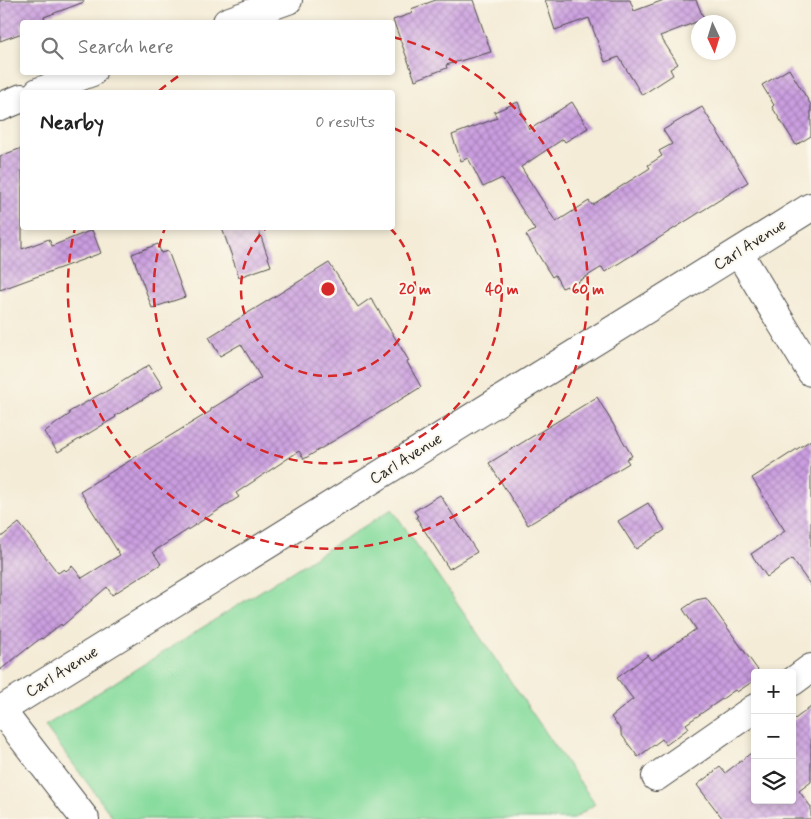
<!DOCTYPE html>
<html lang="en">
<head>
<meta charset="utf-8">
<style>
  body { margin:0; font-family:Mynerve,sans-serif; background:#f2f2f2; color:#222 }
  .controls { position:absolute; right:15px; bottom:15px; display:grid; overflow:hidden; border-radius:5px; box-shadow:0 2px 8px #0003 }
  .controls button { width:45px; height:45px; display:grid; place-items:center; padding:0; border:0; border-bottom:1px solid #e0e0e0; background:#fff; color:#222; font:25px sans-serif }
  .compass { position:absolute; left:691px; top:15px; width:45px; height:45px; border-radius:50%; background:#fff; box-shadow:0 2px 8px #0003; rotate:176deg }
  .list { margin:0; padding:0; list-style:none }
  h2 { display:flex; justify-content:space-between; align-items:center; height:65px; margin:0; padding:0 20px; font-size:21px }
  h2 small { font-size:16px; font-weight:400; color:#767676 }
  .icon { flex:none; width:28px; height:28px; fill:none; stroke:currentColor; stroke-width:2; stroke-linecap:round; stroke-linejoin:round }
  .map { position:relative; flex:none; width:811px; height:819px; overflow:hidden }
  .search { position:absolute; background:#fff; box-shadow:0 2px 8px #0003; left:20px; top:20px; width:375px; height:55px; display:flex; align-items:center; gap:12px; box-sizing:border-box; padding:0 18px; border-radius:5px; color:#767676; font-size:19px }
  .panel { position:absolute; background:#fff; box-shadow:0 2px 8px #0003; left:20px; top:90px; width:375px; height:140px; border-radius:5px }
  .map>svg:first-child { display:block }
</style>
</head>
<body>
<div class="map">
<svg width="811" height="819" viewBox="0 0 811 819">
  <defs>
    <pattern id="building-cross-hatch" width="8" height="8" patternUnits="userSpaceOnUse" patternTransform="scale(1.25)"><rect width="8" height="8" fill="#cb9ee0"/><path d="M0 0l8 8M0 8l8-8" fill="none" stroke="#a581b6"/></pattern>
  </defs>
  <rect width="100%" height="100%" fill="#fbf7ec"/>
  <filter id="ink" filterUnits="userSpaceOnUse"><feTurbulence type="fractalNoise" baseFrequency=".02" numOctaves="2"/><feDisplacementMap in="SourceGraphic" scale="10" xChannelSelector="R" yChannelSelector="G"/><feConvolveMatrix kernelMatrix="1 2 1 2 8 2 1 2 1" color-interpolation-filters="sRGB"/></filter>
  <filter id="wash" filterUnits="userSpaceOnUse"><feTurbulence type="fractalNoise" baseFrequency=".0096" numOctaves="4" result="noise"/><feDisplacementMap in="SourceGraphic" scale="20" xChannelSelector="R" yChannelSelector="G"/><feGaussianBlur stdDeviation="1.12" result="paint"/><feColorMatrix in="noise" values="0 0 0 0 0 0 0 0 0 0 0 0 0 0 0 0 0 1.4 0 .05"/><feComposite in="paint" operator="in"/></filter>
  <g filter="url(#wash)">
    <rect width="100%" height="100%" fill="#f4ecd7"/>
    <polygon fill="#88dc9e" stroke="#5a8464" points="392,509 595,804 573,819 114,819 45,726"/>
    <g id="blocks">
      <g fill="url(#building-cross-hatch)">
        <polygon points="0,0 83,0 84,2 44,17 46,22 22,22 22,33 0,41"/>
        <polygon points="436,0 473,0 491,52 446,65 447,68 415,80 393,20 413,13 411,9"/>
        <polygon points="545,0 630,0 634,11 664,0 696,0 704,19 660,36 678,64 670,69 673,75 642,95 619,57 605,62 589,18 555,30"/>
        <polygon points="789,69 811,105 811,136 796,145 772,107 774,105 762,85"/>
        <polygon points="518,102 529,130 572,102 588,128 565,142 563,139 521,167 556,222 589,201 592,205 650,168 648,165 662,156 659,151 672,144 663,130 702,107 748,182 605,272 602,267 568,288 567,286 562,288 555,275 552,277 526,235 535,230 502,178 483,187 468,158 461,161 452,135 497,118 494,112"/>
        <polygon points="22,148 22,249 49,239 52,246 92,230 101,253 0,290 0,156"/>
        <polygon points="222,228 258,228 271,266 239,277"/>
        <polygon points="158,244 161,253 168,251 185,297 152,308 132,254"/>
        <polygon points="329,263 358,307 371,298 409,361 407,362 421,387 304,459 299,451 236,493 239,497 153,552 161,564 112,595 107,587 62,626 61,624 42,639 41,638 0,670 0,538 19,523 58,573 64,569 66,571 72,566 82,578 120,555 80,491 211,411 211,409 261,378 241,344 220,356 209,337"/>
        <polygon points="149,365 163,387 115,416 116,417 58,452 44,432 70,414 69,412 102,393 102,394"/>
        <polygon points="597,397 632,456 626,459 629,463 528,525 489,463"/>
        <polygon points="811,440 811,586 792,559 767,577 751,554 785,531 752,478"/>
        <polygon points="440,495 477,552 449,569 416,517 418,516 414,511"/>
        <polygon points="648,503 665,530 636,549 618,521"/>
        <polygon points="706,598 760,673 755,673 755,680 737,692 735,690 686,724 689,728 666,745 662,739 638,757 621,734 621,730 611,717 633,699 617,678 648,655 652,660 696,629 683,609 696,600"/>
        <polygon points="811,707 811,782 799,791 811,807 811,819 723,819 697,785 720,767 725,773 755,750 755,800 792,800 792,721"/>
      </g>
    </g>
  </g>
  <g filter="url(#ink)">
    <use href="#blocks" fill-opacity="0" stroke="#494845" stroke-width="1"/>
    <g fill="none" stroke-linecap="round" stroke-linejoin="round">
      <defs>
        <g id="street">
          <polyline points="227,22 288,0"/>
          <polyline points="38,92 92,72"/>
          <polyline points="0,107 22,98"/>
          <polyline points="739,253 811,372"/>
          <polyline points="792,682 811,668"/>
          <polyline points="0,709 85,819"/>
          <polyline points="1,710 811,207"/>
          <polyline points="656,777 755,708"/>
        </g>
      </defs>
      <use href="#street" stroke="#494845" stroke-width="30"/>
      <use href="#street" stroke="#fff" stroke-width="28"/>
    </g>
  </g>
  <g fill="none" stroke="#d62828" stroke-width="2.5" stroke-dasharray="9 6">
    <path d="M390 228A87 87 0 1 1 266 228"/>
    <path d="M393 128A174 174 0 1 1 165 228"/>
    <path d="M159 91A260 260 0 0 1 183 73M393 37A260 260 0 1 1 75 228"/>
  </g>
  <g text-anchor="middle" dominant-baseline="central" stroke-width="4" stroke-linejoin="round" paint-order="stroke">
    <g font-size="16" fill="#2b2b2b" stroke="#fbf7ec">
      <text transform="translate(750 245) rotate(-32)">Carl Avenue</text>
      <text transform="translate(406 459) rotate(-32)">Carl Avenue</text>
      <text transform="translate(62 672) rotate(-32)">Carl Avenue</text>
    </g>
  </g>
  <circle cx="328" cy="289" r="8" fill="#d62828" stroke="#fbf7ec" stroke-width="2.5"/>
  <g font-size="15" text-anchor="middle" font-weight="bold" fill="#d62828" stroke="#fbf7ec" stroke-width="4" stroke-linejoin="round" paint-order="stroke">
    <text x="415" y="294">20 m</text>
    <text x="502" y="294">40 m</text>
    <text x="588" y="294">60 m</text>
  </g>
</svg>
<div class="controls">
<button>+</button>
<button>−</button>
<button><svg class="icon" aria-label="layers" viewBox="0 0 24 24"><path d="M12 4l9 5-9 5-9-5zM3 14l9 5 9-5"/></svg></button>
</div>
<svg class="compass" viewBox="-18 -18 36 36"><path d="M0-13l5 13h-10z" fill="#e53935"/><path d="M0 13l5-13h-10z" fill="#767676"/></svg>
<div class="search"><svg class="icon" aria-label="search" viewBox="0 0 24 24"><circle cx="10" cy="10" r="6"/><path d="M15 15l6 6"/></svg>Search here</div>
<section class="panel">
<h2>Nearby<small>0 results</small></h2>
<ul class="list">
</ul>
</section>
</div>
</body>
</html>
